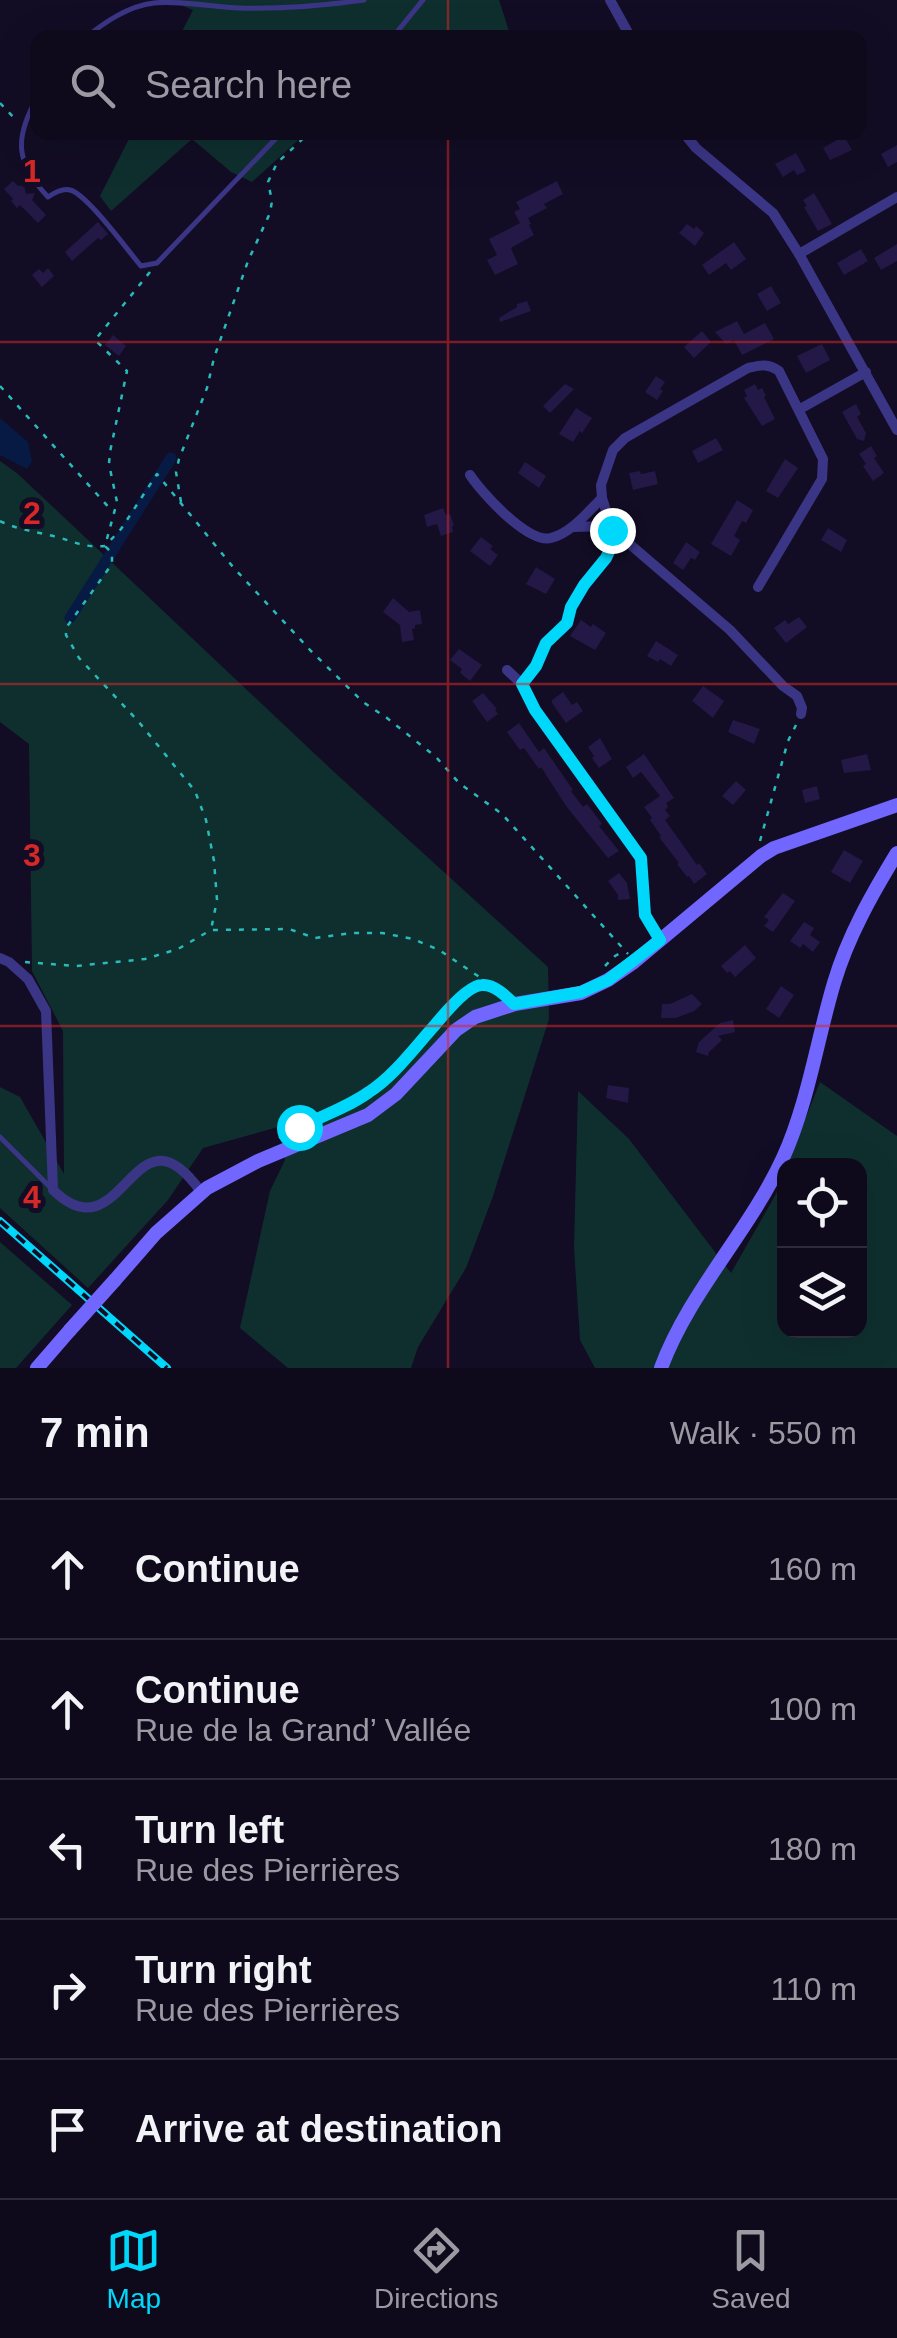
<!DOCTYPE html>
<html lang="en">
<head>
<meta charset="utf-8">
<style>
  body { margin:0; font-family:Arial,sans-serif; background:#171324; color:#f1f3f6 }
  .controls { position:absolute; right:30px; bottom:30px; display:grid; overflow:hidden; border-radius:20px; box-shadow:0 10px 40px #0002 }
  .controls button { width:90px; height:90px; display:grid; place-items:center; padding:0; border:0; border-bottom:2px solid #2e2b3a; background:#0e0a1b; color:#f1f3f6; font:50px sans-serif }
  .stop { position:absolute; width:30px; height:30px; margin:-22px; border:8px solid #00d8fb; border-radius:50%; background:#fff }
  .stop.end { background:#00d8fb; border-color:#fff; box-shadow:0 2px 10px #0008 }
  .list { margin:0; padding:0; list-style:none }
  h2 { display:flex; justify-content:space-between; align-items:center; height:130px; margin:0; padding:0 40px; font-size:42px }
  h2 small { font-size:32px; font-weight:400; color:#9b9aa3 }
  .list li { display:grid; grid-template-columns:65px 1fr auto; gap:30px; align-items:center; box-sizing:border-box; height:140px; padding:0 40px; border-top:2px solid #2e2b3a }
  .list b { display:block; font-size:38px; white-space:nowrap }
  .list p { margin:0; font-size:32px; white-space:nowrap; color:#9b9aa3 }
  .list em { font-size:32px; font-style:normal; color:#9b9aa3 }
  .icon { flex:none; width:55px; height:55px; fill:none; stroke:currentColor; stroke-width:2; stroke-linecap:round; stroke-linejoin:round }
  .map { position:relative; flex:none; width:897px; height:1368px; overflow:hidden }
  .search { position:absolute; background:#0e0a1b; box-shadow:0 10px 40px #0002; left:30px; right:30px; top:30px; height:110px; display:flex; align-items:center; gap:25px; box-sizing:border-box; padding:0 35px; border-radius:20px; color:#9b9aa3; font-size:38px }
  .sheet { height:830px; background:#0e0a1b }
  nav { display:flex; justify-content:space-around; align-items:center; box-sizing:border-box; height:140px; border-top:2px solid #2e2b3a; background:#0e0a1b; font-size:28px; color:#9b9aa3 }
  nav a { display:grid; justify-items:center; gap:5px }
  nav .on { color:#00d8fb }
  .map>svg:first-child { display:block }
</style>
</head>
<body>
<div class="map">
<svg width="897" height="1368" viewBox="0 0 897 1368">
  <rect width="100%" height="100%" fill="#120d24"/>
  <g fill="#0f2f2f">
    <polygon points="168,0 499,0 511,37 179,37 193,10"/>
    <polygon points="132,133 306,133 252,182 231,172 192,139 111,211 100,196"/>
    <polygon points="0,461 18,474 333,771 548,967 549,1019 492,1199 466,1268 418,1347 411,1368 288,1368 240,1328 270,1191 285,1160 278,1127 203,1148 168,1200 88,1288 0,1208 0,1087 20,1097 64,1174 63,1031 32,971 29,744 0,722"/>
    <polygon points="820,1082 897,1136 897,1368 595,1368 580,1340 574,1248 578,1091 629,1139 731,1273 776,1194 784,1173 784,1330 860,1330 860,1166 787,1165"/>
    <polygon points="0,1242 72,1305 16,1368 0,1368"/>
  </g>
  <polygon fill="#061a44" points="0,418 28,442 32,461 27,469 0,455"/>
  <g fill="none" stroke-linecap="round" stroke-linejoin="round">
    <polyline stroke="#061a44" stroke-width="11" points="70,618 171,458"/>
  </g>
  <g fill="#231846">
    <polygon points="844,136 852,150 830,160 823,148"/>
    <polygon points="897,145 897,162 888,167 881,154"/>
    <polygon points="796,153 806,171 797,175 794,170 783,177 775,164"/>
    <polygon points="13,181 18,186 24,185 26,194 35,193 32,200 46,215 38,223 20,205 17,208 11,201 13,199 4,189"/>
    <polygon points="557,181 563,194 544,204 547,208 528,218 531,224 529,225 534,235 511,248 518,264 495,275 487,260 497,255 489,239 520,223 514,212 520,209 516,202"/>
    <polygon points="814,193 832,224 818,231 804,207 807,206 803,200"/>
    <polygon points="98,222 108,234 101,240 98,238 72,261 65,252"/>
    <polygon points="687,224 694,229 696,226 704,233 695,246 679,233"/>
    <polygon points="734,242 746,259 731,270 726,263 709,275 702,265"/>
    <polygon points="897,244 897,261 881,270 874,258"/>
    <polygon points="861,249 868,261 844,275 837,263"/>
    <polygon points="48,268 54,276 42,287 32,275 39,269 43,273"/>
    <polygon points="771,286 781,303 767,311 757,294"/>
    <polygon points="527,301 531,311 500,322 499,318 517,307 517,304"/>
    <polygon points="737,321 744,334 765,323 774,339 742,355 734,340 726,344 715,332"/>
    <polygon points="702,331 711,342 694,358 684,347"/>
    <polygon points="113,335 126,346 119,356 105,345"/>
    <polygon points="822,344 830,360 806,373 797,356"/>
    <polygon points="656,376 665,382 660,389 663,391 657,400 645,392"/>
    <polygon points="565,384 574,389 550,413 543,406"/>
    <polygon points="755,384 758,390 762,388 766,396 764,397 775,419 762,426 744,398 747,396 744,390"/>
    <polygon points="856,404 861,414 857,417 866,433 864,441 857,439 842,412"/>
    <polygon points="576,408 592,418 582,433 580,431 573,442 559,434"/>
    <polygon points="716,438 723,450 698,463 692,451"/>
    <polygon points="871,446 877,456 874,458 884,473 873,481 863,466 866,464 859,454"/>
    <polygon points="785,459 798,468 778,498 766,491"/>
    <polygon points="525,462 546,476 539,488 518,473"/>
    <polygon points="640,471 641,474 655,471 658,484 633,490 629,473"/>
    <polygon points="737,500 753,510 746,523 742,521 734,536 740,540 731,556 711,544"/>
    <polygon points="443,508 446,515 450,514 454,526 452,526 453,532 441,536 437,524 427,527 424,515"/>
    <polygon points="828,528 847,540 841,552 821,540"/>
    <polygon points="481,537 493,546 490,549 498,555 490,566 470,551"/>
    <polygon points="686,542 700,552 695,560 691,558 683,570 673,563"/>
    <polygon points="536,567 555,579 546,594 526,584"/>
    <polygon points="393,598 409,612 420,610 422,624 415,625 415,628 412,629 414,640 402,642 400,625 383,612"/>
    <polygon points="799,617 807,627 786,643 774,628 785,620 788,624"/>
    <polygon points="581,620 591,627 593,624 606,633 595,650 570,636"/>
    <polygon points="656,641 678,655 671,666 660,659 658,662 647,656"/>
    <polygon points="459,649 482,665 470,681 460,673 462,669 450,660"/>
    <polygon points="703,686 724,701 713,718 692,701"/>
    <polygon points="563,692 572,705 577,702 583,711 566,723 552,703 552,700"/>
    <polygon points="483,693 497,709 495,710 498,714 487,722 472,701"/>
    <polygon points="733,720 760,729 754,744 728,732"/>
    <polygon points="519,723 539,752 544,748 573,790 571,791 583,807 587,804 602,824 599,826 619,851 608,858 566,806 541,767 539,769 524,748 520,750 507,732"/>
    <polygon points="600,738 612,759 599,768 592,758 594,756 588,747"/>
    <polygon points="644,754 674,798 666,803 668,807 665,810 670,816 665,820 697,865 699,863 707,874 694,884 689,876 687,877 677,864 679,863 659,837 661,836 650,820 652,818 644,807 660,796 641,772 633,778 626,767"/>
    <polygon points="867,754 871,770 844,773 841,760"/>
    <polygon points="736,781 746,790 733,805 722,796"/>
    <polygon points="817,786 820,799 805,803 802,790"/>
    <polygon points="844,850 863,861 850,883 831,872"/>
    <polygon points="619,873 627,883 630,899 618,900 618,895 608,881"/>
    <polygon points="783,893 795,901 773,932 764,926 769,920 764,917"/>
    <polygon points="804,922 814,928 810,935 820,942 813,952 803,944 800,948 790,941"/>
    <polygon points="745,945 756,958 735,977 730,971 727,973 721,966"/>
    <polygon points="781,986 794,995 779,1018 766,1009"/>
    <polygon points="692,994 702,1004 694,1011 676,1018 661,1018 662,1004 670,1004"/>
    <polygon points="733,1020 735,1032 718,1036 722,1040 709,1052 708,1056 696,1052 699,1042 720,1023"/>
    <polygon points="608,1085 629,1088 628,1103 606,1098"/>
  </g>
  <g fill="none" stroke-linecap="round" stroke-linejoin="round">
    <g stroke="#27bcb9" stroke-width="2.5" stroke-dasharray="5 8" stroke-linecap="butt">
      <polyline points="0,103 17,121"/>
      <polyline points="150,272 95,340 127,371 110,452 109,464 117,502 105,546 112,553 112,564 66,628 66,635 79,658 138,721 195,791 206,820 214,861 217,900 211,930"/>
      <polyline points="0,386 112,511"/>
      <polyline points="181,502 176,472 179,459 207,388 214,358 248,261 270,213 272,201 268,182 277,163 310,132"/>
      <path d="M0 521C18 530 38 532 57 537 75 542 85 548 105 546L121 529 157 474 233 567 311 651 363 702 387 718 436 757 459 783 502 814 628 954"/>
      <path d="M529 675C536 666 538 655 545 646 551 637 562 633 567 622 573 610 575 597 584 585 594 571 605 561 613 545"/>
      <polyline points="760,841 788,741 796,725"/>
      <polyline points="25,962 76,966 145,959 178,949 211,930 289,929 315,938 352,933 382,933 413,939 439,950 499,990"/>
      <polyline points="605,966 615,956 622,952"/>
      <path d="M279 1138 370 1092 381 1083C396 1066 463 986 482 985 489 984 497 990 503 993"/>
    </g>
    <g stroke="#3b3586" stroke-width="5">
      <path d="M85 38C105 22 128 6 154 3 176 0 215 7 239 8 281 9 322 6 364 0"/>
      <polyline points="392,38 423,0"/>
      <path d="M38 96C14 138 15 162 48 197 54 193 62 188 70 190 87 194 128 251 141 266L157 263 282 132"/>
      <polyline points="0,1137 51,1188"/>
    </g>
    <g stroke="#3b3586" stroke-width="10">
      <polyline points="610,0 631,38"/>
      <polyline points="683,132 696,148 773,213 799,254 897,430"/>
      <polyline points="799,254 897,197"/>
      <polyline points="800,409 866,372"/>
      <path d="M470 475C482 493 528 544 551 538 571 533 588 512 602 498"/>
      <polyline points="573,527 611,526"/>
      <path d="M758 587 822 479 823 459 779 371C768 363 761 365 748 368L625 438 613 450 601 485 602 498 612 529 730 630 783 686 797 696 802 708 801 714"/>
      <polyline points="507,670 522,684 535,710 641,857 645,915 660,940"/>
      <path d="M0 958 9 962 28 979 46 1011 53 1190C124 1259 133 1096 201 1192"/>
    </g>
    <g stroke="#7167ff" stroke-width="14">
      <polyline points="115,1280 156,1233 207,1188 258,1161 368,1115 396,1094 456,1030 475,1017 515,1004 581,993 608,980 634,962 761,856 774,848 897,805"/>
      <polyline points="37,1368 70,1330"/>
      <path d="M661 1368C689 1292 749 1232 783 1158 808 1103 817 1040 834 983 848 936 872 894 897 853"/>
    </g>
    <defs>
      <polyline id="rail" points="0,1221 167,1368"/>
    </defs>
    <use href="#rail" stroke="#00d8fb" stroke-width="8"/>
    <use href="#rail" stroke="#120d24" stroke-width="4" stroke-dasharray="11" stroke-linecap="butt"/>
    <polyline stroke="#7167ff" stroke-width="14" points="70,1330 115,1280"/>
  </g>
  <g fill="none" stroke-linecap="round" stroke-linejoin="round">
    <path stroke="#00d8fb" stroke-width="12" d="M299 1127C323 1116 348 1107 369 1092 394 1076 415 1047 435 1025 444 1014 468 985 482 985 494 984 506 996 514 1004L581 992 608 980 660 940 645 915 641 858 535 710 522 684 536 666 546 643 567 623 571 607 584 585 606 558 614 541 612 530"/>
  </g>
  <path fill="none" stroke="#d62828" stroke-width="2.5" stroke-opacity="0.55" d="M448 0V38M448 132V1368M0 342H897M0 684H897M0 1026H897"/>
  <g font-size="32" text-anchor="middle" font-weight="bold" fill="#d62828" stroke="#120d24" stroke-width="10" stroke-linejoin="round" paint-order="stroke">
    <text x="32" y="182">1</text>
    <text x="32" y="524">2</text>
    <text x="32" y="866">3</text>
    <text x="32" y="1208">4</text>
  </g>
</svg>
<div class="controls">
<button><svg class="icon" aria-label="locate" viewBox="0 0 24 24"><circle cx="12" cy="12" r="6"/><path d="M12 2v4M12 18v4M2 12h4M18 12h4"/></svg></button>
<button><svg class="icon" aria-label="layers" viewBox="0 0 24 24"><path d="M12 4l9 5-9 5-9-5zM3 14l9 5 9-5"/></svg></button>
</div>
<div class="stop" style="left:299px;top:1127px"></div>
<div class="stop end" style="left:612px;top:530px"></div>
<div class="search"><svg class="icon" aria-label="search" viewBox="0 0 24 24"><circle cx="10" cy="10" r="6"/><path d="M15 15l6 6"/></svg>Search here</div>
</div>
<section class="sheet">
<h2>7 min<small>Walk · 550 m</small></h2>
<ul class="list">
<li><svg class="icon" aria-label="ahead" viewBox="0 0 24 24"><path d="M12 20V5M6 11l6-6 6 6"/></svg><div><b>Continue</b></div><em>160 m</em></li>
<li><svg class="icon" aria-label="ahead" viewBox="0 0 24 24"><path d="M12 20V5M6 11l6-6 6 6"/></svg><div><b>Continue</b><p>Rue de la Grand’ Vallée</p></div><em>100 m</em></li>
<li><svg class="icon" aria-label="left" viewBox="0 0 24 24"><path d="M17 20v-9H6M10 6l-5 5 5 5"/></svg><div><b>Turn left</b><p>Rue des Pierrières</p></div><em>180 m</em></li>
<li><svg class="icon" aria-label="right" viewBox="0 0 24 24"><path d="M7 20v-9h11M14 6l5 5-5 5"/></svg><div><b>Turn right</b><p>Rue des Pierrières</p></div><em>110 m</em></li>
<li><svg class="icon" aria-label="arrive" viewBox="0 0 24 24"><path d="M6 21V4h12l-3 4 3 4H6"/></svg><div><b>Arrive at destination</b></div></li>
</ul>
</section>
<nav>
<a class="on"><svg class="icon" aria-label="map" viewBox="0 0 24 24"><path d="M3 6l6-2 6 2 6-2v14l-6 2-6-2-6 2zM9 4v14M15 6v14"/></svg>Map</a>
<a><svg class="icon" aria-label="directions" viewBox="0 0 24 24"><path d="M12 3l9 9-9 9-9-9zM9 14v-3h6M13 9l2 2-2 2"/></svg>Directions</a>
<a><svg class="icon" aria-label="saved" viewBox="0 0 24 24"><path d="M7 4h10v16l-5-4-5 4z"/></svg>Saved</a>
</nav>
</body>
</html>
